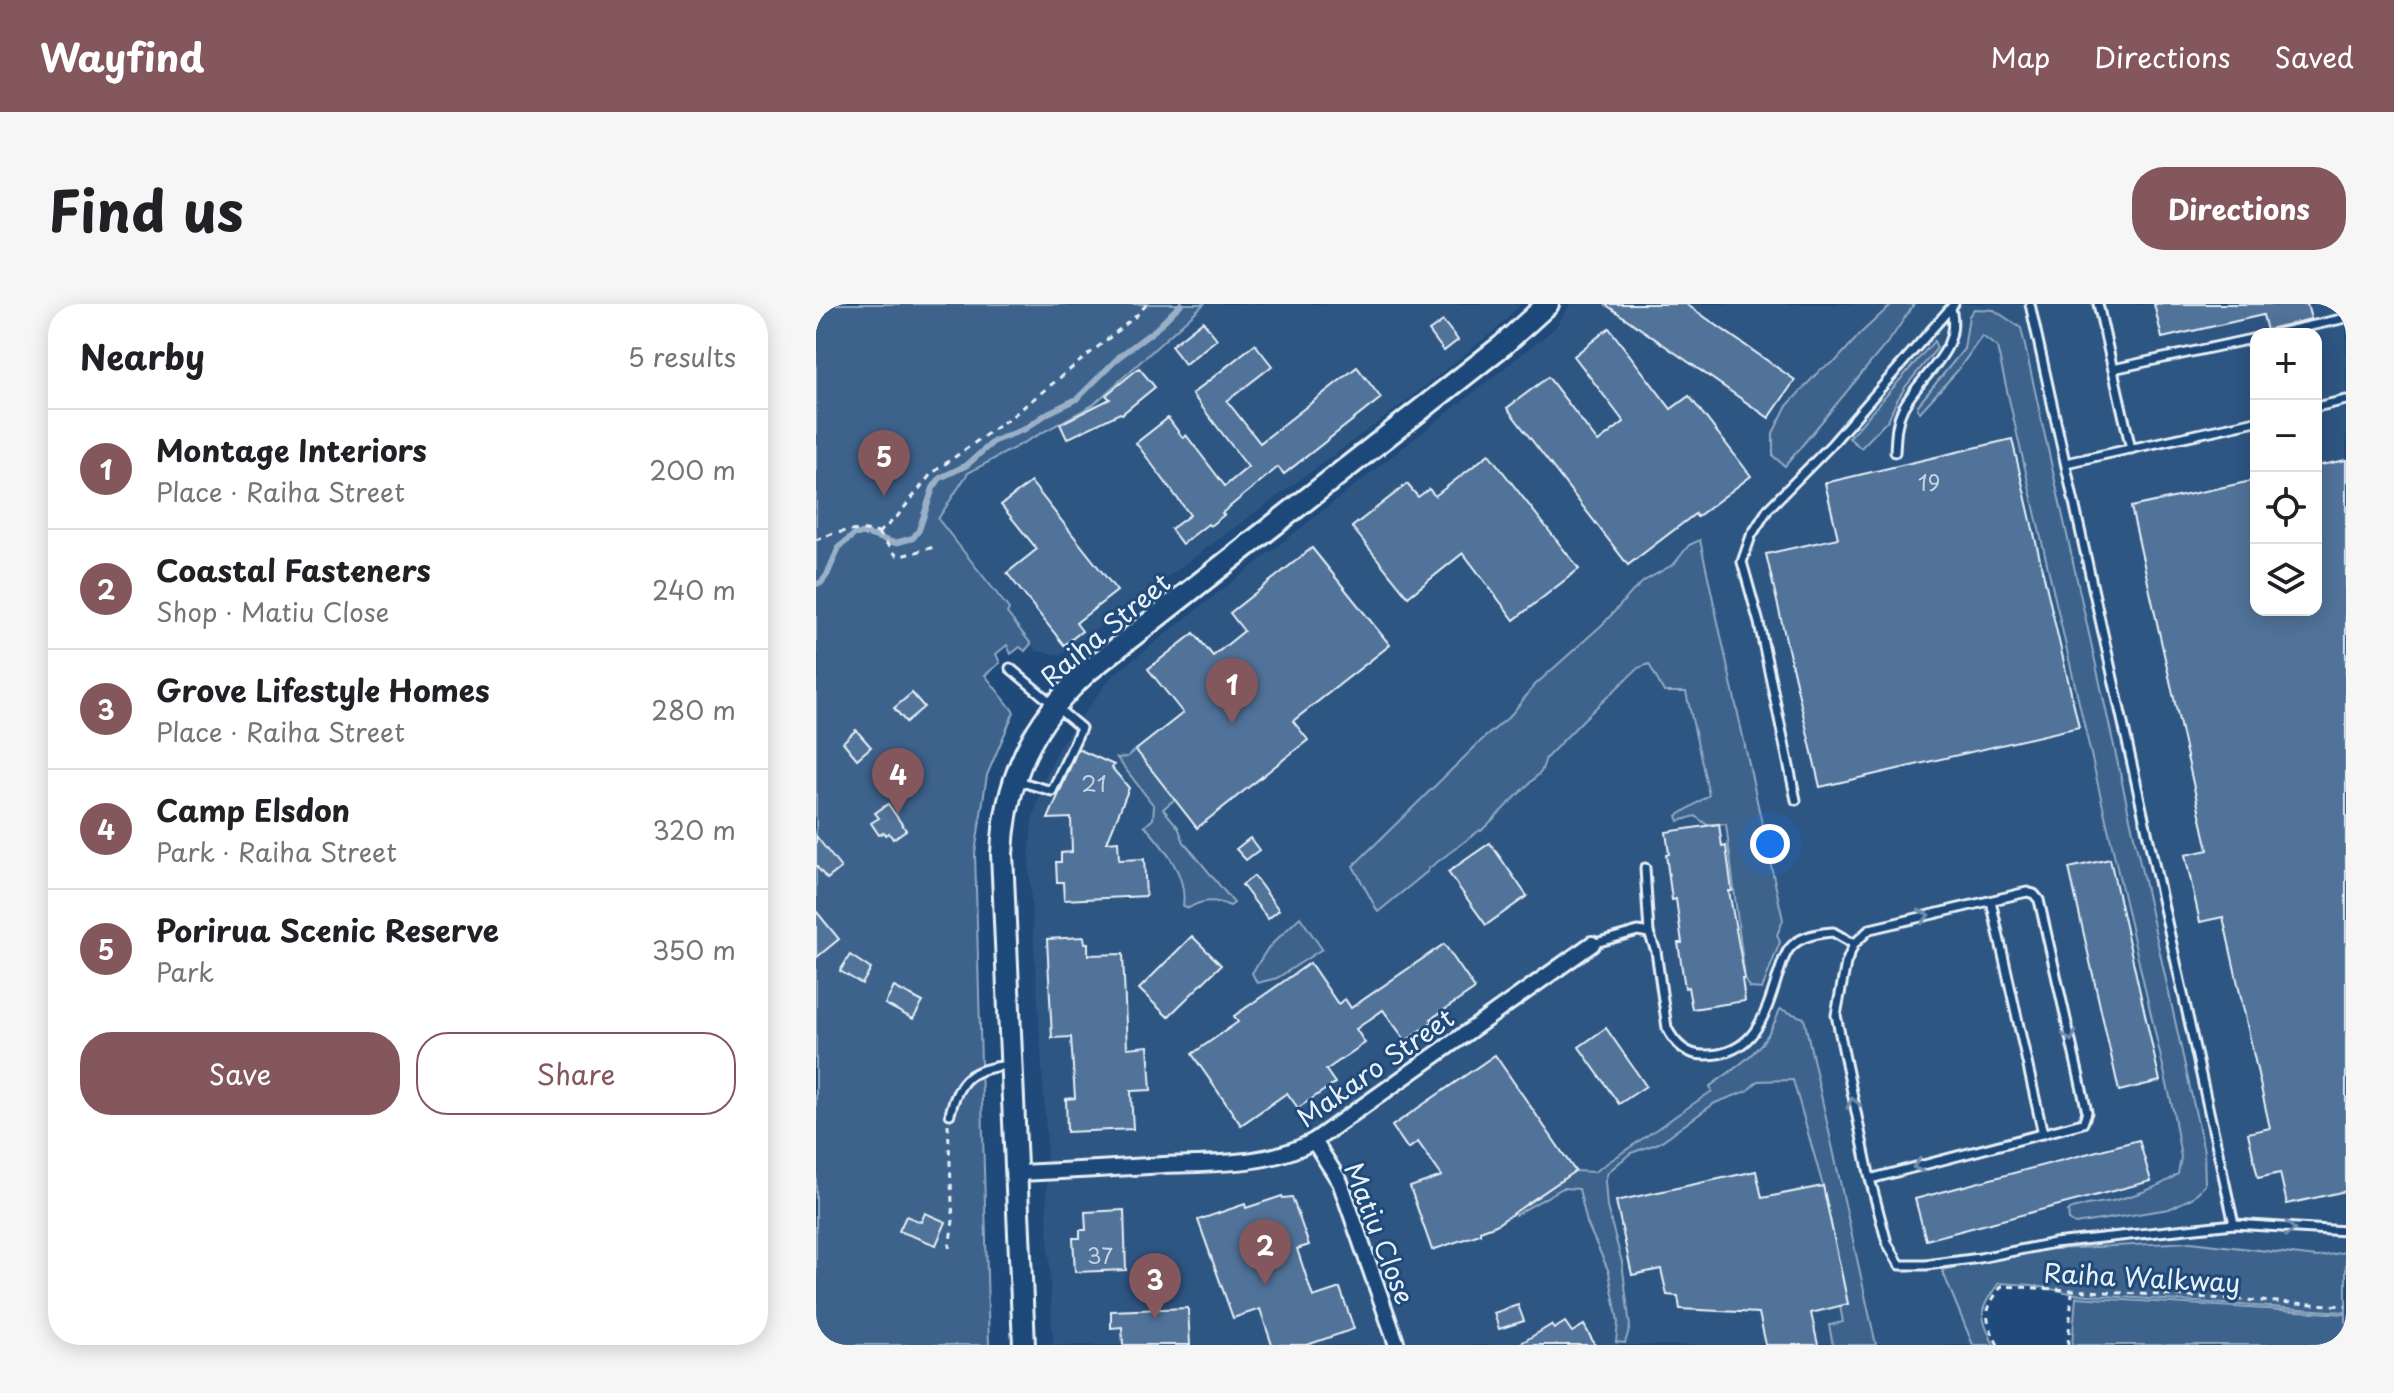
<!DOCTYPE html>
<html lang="en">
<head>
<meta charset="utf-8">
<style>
  body { margin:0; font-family:"Playpen Sans",sans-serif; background:#f6f6f6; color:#202124 }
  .controls { position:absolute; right:24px; top:24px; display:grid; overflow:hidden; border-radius:16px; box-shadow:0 4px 20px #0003 }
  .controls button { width:72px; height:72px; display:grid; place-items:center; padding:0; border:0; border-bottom:2px solid #e0e0e0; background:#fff; color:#202124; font:40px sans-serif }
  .you { position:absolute; left:954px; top:540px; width:28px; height:28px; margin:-20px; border:6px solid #fff; border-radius:50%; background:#1a73e8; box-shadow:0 0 0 12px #1a73e833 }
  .badge { display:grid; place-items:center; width:52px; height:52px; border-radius:50%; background:#84575d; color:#fff; font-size:26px; font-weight:700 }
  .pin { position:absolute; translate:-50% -66px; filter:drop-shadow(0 2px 4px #0008) }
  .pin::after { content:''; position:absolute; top:42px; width:28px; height:24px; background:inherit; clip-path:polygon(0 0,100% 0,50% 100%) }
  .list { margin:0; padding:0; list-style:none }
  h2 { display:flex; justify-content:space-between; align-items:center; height:104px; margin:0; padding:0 32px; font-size:34px }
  h2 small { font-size:26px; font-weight:400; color:#757577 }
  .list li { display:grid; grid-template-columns:52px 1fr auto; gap:24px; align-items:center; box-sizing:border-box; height:120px; padding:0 32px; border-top:2px solid #e0e0e0 }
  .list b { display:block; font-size:30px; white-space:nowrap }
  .list p { margin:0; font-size:26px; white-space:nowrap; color:#757577 }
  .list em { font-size:26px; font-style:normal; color:#757577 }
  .actions { display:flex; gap:16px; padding:24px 32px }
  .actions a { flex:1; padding:18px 0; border:2px solid #84575d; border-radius:32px; text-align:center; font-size:28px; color:#84575d }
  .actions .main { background:#84575d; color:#fff }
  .icon { flex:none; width:44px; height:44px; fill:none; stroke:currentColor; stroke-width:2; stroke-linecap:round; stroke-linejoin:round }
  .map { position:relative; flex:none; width:1530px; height:1041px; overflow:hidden; border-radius:32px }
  header { display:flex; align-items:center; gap:48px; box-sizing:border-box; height:112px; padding:0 40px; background:#84575d; color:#fff }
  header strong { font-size:38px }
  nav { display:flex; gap:44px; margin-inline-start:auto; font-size:28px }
  .intro { display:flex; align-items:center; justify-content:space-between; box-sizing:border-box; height:192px; padding:0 48px }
  h1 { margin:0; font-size:56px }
  .button { padding:20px 36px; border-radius:32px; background:#84575d; color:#fff; font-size:28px; font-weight:700 }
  main { display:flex; gap:48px; padding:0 48px }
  aside { flex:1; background:#fff; border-radius:32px; box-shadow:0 4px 20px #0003 }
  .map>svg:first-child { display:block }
</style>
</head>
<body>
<header>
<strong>Wayfind</strong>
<nav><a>Map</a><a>Directions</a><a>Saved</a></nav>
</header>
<div class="intro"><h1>Find us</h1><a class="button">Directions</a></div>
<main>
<aside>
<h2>Nearby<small>5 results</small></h2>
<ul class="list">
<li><span class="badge">1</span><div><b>Montage Interiors</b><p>Place · Raiha Street</p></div><em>200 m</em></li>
<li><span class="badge">2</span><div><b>Coastal Fasteners</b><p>Shop · Matiu Close</p></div><em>240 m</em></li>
<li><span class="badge">3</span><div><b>Grove Lifestyle Homes</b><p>Place · Raiha Street</p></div><em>280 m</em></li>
<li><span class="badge">4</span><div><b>Camp Elsdon</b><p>Park · Raiha Street</p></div><em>320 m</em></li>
<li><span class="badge">5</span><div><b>Porirua Scenic Reserve</b><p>Park</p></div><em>350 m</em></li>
</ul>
<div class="actions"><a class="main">Save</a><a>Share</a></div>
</aside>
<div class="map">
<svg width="1530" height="1041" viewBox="0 0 1530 1041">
  <rect width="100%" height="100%" fill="#1f4a7a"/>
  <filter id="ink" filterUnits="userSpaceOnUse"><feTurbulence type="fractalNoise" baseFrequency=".0125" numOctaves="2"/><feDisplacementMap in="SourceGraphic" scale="16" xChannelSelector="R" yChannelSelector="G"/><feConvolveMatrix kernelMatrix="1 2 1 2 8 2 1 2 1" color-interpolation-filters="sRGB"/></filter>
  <g filter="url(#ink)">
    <g fill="#2e5683" fill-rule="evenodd">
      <polygon points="388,0 705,0 684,22 579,106 245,351 220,347 122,216 152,169 277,101"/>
      <path d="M755 0H1530V948L1501 953 1375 938 1127 965 1157 1041H237L231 904V839L213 563 216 517 229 474 244 441 295 373 738 25ZM1440 30H1500V306H1440Z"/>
    </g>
    <g fill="#3c628c" stroke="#92aac2" stroke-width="2">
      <polygon points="0,0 388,0 277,101 152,169 122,215 193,305 191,309 215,340 209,347 204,343 195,350 191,341 180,350 184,359 169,371 198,408 171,471 159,549 173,1041 0,1041"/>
      <polygon points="1076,0 1098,0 1076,33 969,162 957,152 957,129 970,103 1004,66 1020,57 1045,29"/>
      <path d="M1158 5 1178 6 1205 24 1388 847 1389 881 1376 894 1353 905 1259 920 1253 916 1252 907C1265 900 1281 900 1296 897 1320 891 1342 884 1362 870L1365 853 1357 806 1181 43 1166 32 1142 66 1104 108 1101 105 1102 101 1148 45 1153 12Z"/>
      <polygon points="1118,37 1121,44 1090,82 1080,98 1072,116 1045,144 1033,134"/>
      <polygon points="884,236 967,616 961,631 964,638 946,685 934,684 929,675 910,520 890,520 879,512 863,517 861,512 893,491 870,388 848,388 833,360 822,364 768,415 730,454 725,468 665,527 664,526 612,565 612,567 562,608 537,562 668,434 694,412 719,381 788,319 816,288 828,277 858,260 873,241"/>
      <path d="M320 446 359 495 347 505 362 523 368 538 418 599 414 602C399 595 386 595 373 604L367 602C372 572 348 543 329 522L337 515 338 502 301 454 311 453Z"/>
      <polygon points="484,613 506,645 461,674 441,679 436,669 452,644"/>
      <path d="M964 705 988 714 1060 1041H1017L1013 1021 1027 1018 1024 1002 1032 1000 1007 882 977 776 942 777 931 787 899 799 843 839 815 849 792 868 789 877 791 903 806 958 814 1023 809 1039 800 1038 802 1018 793 968 771 919 763 885 747 884 699 911 697 909 759 867 778 868 896 787 894 782C926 760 951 744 964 705Z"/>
      <path d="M1375 938 1501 953 1530 948V1008L1259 990 1216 981 1183 979C1162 1008 1163 1009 1178 1041H1157L1126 966 1221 946Z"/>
      <polygon points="1260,993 1530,1010 1530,1041 1256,1041"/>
    </g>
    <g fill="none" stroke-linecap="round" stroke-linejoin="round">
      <polyline stroke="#9ab0c7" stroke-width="6" points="0,280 5,279 11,271 23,243 39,230 51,230 79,239 97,234 103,226 117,184 124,174 151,161 178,137 209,125 232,109 261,95 304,52 339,26 365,0"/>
    </g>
    <g fill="#517399" stroke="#e8f1f8" stroke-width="2">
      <polygon points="789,0 870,0 979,76 953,114"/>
      <polygon points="1338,0 1491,0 1495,15 1457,24 1451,27 1447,11 1346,34"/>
      <polygon points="387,17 401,35 369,60 355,42"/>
      <polygon points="627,17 642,36 628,47 613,27"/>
      <polygon points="793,24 855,105 873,92 935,172 881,213 879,210 812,261 691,104 732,73 782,138 808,118 758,52"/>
      <polygon points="439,40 456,62 411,97 444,139 541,63 565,94 468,170 462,163 406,209 408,211 394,222 392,220 366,240 355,225 374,211 320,139 352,114 367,134 370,131 409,182 432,163 376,90"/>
      <polygon points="323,64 339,83 306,110 304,109 251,135 244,120 294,95 290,91"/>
      <polygon points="1196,135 1263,423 1004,483 950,250 1022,234 1009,179"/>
      <polygon points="673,150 763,265 698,316 647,249 592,293 536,223 591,180 602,193 613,185 619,192"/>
      <polygon points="1530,156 1530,887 1471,900 1464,869 1442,874 1432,829 1454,824 1407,613 1384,618 1369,551 1392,546 1315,203 1440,176 1440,306 1500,306 1500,162"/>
      <polygon points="215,178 301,287 260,319 266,327 248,341 191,269 221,245 185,201"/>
      <polygon points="496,244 574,341 477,417 492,436 381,524 320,446 367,409 332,365 378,329 397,352 428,327 414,309"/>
      <polygon points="96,389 108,403 90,418 78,404"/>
      <polygon points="40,426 55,443 41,455 27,438"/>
      <polygon points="262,445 298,461 296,464 313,484 291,538 302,537 303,556 328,555 330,592 248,596 247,578 241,578 240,558 245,558 245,549 256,548 255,514 232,515"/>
      <polygon points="72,500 90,526 77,535 73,529 70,531 68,528 63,531 55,519 63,514 59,509"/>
      <polygon points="903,520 906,543 910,542 916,587 913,587 929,675 926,675 929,697 876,705 872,683 869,684 862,639 866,639 860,595 856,596 850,551 853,550 850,528"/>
      <polygon points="0,532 25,564 11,575 0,562"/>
      <polygon points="434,534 443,546 430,556 420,545"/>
      <polygon points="674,539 711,592 670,621 632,568"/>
      <polygon points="1294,555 1344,777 1303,787 1253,564"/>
      <polygon points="438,572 463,606 452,615 426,581"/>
      <polygon points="0,607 23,635 0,654"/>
      <polygon points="376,632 405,661 352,713 323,685"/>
      <polygon points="268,633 269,639 272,639 272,651 307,650 311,744 332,742 335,786 315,787 317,825 251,828 250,795 259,794 255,733 236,734 231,635"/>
      <polygon points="628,640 659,685 615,715 617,717 590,737 567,706 540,725 549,739 510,766 519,779 482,804 471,789 425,821 376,750 422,718 418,712 494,659 522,700 529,695 535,704"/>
      <polygon points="34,651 55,665 46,680 24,667"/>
      <polygon points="78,683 107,698 97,715 69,700"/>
      <polygon points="790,724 830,782 803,800 763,743"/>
      <polygon points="679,751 759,867 680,921 664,927 664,930 616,946 594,883 626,872 602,838 592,845 576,822"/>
      <polygon points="1323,836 1335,877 1110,936 1099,895"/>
      <polygon points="940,867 946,894 1007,882 1032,1000 995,1009 1002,1041 950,1041 943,1009 864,1005 862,992 851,991 845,965 816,971 800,897"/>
      <polygon points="466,892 467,894 476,893 493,941 481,945 497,993 524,984 538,1025 491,1041 456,1041 444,1005 417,1014 382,916 429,900 430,904"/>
      <polygon points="308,906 310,966 259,968 257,934 264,934 264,926 270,926 269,908"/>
      <polygon points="109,909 130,918 120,941 83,927 90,912 105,918"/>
      <polygon points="702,1001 708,1017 683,1025 678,1009"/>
      <polygon points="372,1004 374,1041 307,1041 306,1023 295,1024 295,1007"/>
      <polygon points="749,1018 756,1028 768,1021 779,1041 702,1041 735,1021 738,1025"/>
    </g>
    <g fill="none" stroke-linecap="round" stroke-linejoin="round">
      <defs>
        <g id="lane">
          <polyline points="1214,0 1418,920"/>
          <polyline points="1282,0 1315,145"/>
          <polyline points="1458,30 1530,14"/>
          <polyline points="1297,65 1440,34"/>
          <polyline points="1500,103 1530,96"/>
          <path d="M1079 148C1080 132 1080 118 1087 104 1106 68 1146 49 1135 4"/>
          <polyline points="1250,159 1440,117"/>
          <polyline points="194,364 265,424 236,487 202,477"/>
          <polyline points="980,496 943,319 926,258 935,232 952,205 1015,141 1138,0"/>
          <polyline points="829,564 833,629"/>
          <polyline points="1175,597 1227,830"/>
          <path d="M776 640 822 627 833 629 840 647 851 724C859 740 870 751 888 751 937 752 949 713 961 674 965 664 967 653 973 645 983 632 1002 629 1017 628L1038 640"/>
          <path d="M134 810C143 773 156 765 193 761"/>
          <polyline points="1054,875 1267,819 1271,808 1223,596 1218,590 1211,588 1054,625 1038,640 1030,659 1020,711 1054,875 1071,939 1084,961 1110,961 1164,954 1238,939 1418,920 1530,927"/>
        </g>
        <g id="street">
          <polyline points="498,837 524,878 581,1041"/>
          <path d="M201 869C250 867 299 864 348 861 399 859 452 862 498 837L776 640"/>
        </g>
        <path id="secondary" d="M208 1041 186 550C189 475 217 417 272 367L687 41 732 0"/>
      </defs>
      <use href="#lane" stroke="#e8f1f8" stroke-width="13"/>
      <use href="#street" stroke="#e8f1f8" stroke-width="20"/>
      <use href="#secondary" stroke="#e8f1f8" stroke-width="26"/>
      <g stroke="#e8f1f8" stroke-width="3" stroke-dasharray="6 6" stroke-linecap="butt">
        <polyline points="62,229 80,214 115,170 199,110 320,12 331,0"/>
        <polyline points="62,229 80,251 85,252 118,243"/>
        <path d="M0 236C19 227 42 224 62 229"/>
        <polyline points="132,820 137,917 133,944"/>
        <path d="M1182 1041C1168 1014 1167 1006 1186 982L1530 1002"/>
        <polyline points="1252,1041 1256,989"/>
      </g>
      <use href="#lane" stroke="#1f4a7a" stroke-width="7"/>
      <use href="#street" stroke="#1f4a7a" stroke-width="14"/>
      <use href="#secondary" stroke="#1f4a7a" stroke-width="20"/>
    </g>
    <defs><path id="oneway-chevron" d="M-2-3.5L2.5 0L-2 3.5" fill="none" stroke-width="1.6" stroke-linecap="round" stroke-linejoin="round" transform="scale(2)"/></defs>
    <g stroke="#6f8dac">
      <use href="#oneway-chevron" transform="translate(1108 612) rotate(-14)"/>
      <use href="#oneway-chevron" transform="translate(1254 732) rotate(77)"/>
      <use href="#oneway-chevron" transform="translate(1037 799) rotate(-102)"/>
      <use href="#oneway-chevron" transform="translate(1102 862) rotate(165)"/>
      <use href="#oneway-chevron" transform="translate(1474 925) rotate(2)"/>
    </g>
  </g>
  <g text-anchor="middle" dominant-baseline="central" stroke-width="6" stroke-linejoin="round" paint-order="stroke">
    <g font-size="22" fill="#c2d2e0">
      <text x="1113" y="177">19</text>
      <text x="278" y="478">21</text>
      <text x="284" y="950">37</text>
    </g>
    <g font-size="26" fill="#e8f1f8" stroke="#1f4a7a">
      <text transform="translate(289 325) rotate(-40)">Raiha Street</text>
      <text transform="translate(559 763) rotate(-35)">Makaro Street</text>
      <text transform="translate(564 929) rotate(69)">Matiu Close</text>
      <text transform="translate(1326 973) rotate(3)">Raiha Walkway</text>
    </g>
  </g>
</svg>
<div class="controls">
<button>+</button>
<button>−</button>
<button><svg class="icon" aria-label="locate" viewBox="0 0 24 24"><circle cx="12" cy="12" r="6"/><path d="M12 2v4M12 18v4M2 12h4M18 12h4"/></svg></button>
<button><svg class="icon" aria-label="layers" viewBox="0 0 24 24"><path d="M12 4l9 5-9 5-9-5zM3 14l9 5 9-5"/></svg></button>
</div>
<div class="you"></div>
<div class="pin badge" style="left:416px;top:420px">1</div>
<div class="pin badge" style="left:449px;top:981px">2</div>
<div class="pin badge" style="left:339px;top:1015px">3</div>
<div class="pin badge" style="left:82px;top:510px">4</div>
<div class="pin badge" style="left:68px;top:192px">5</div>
</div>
</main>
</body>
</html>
